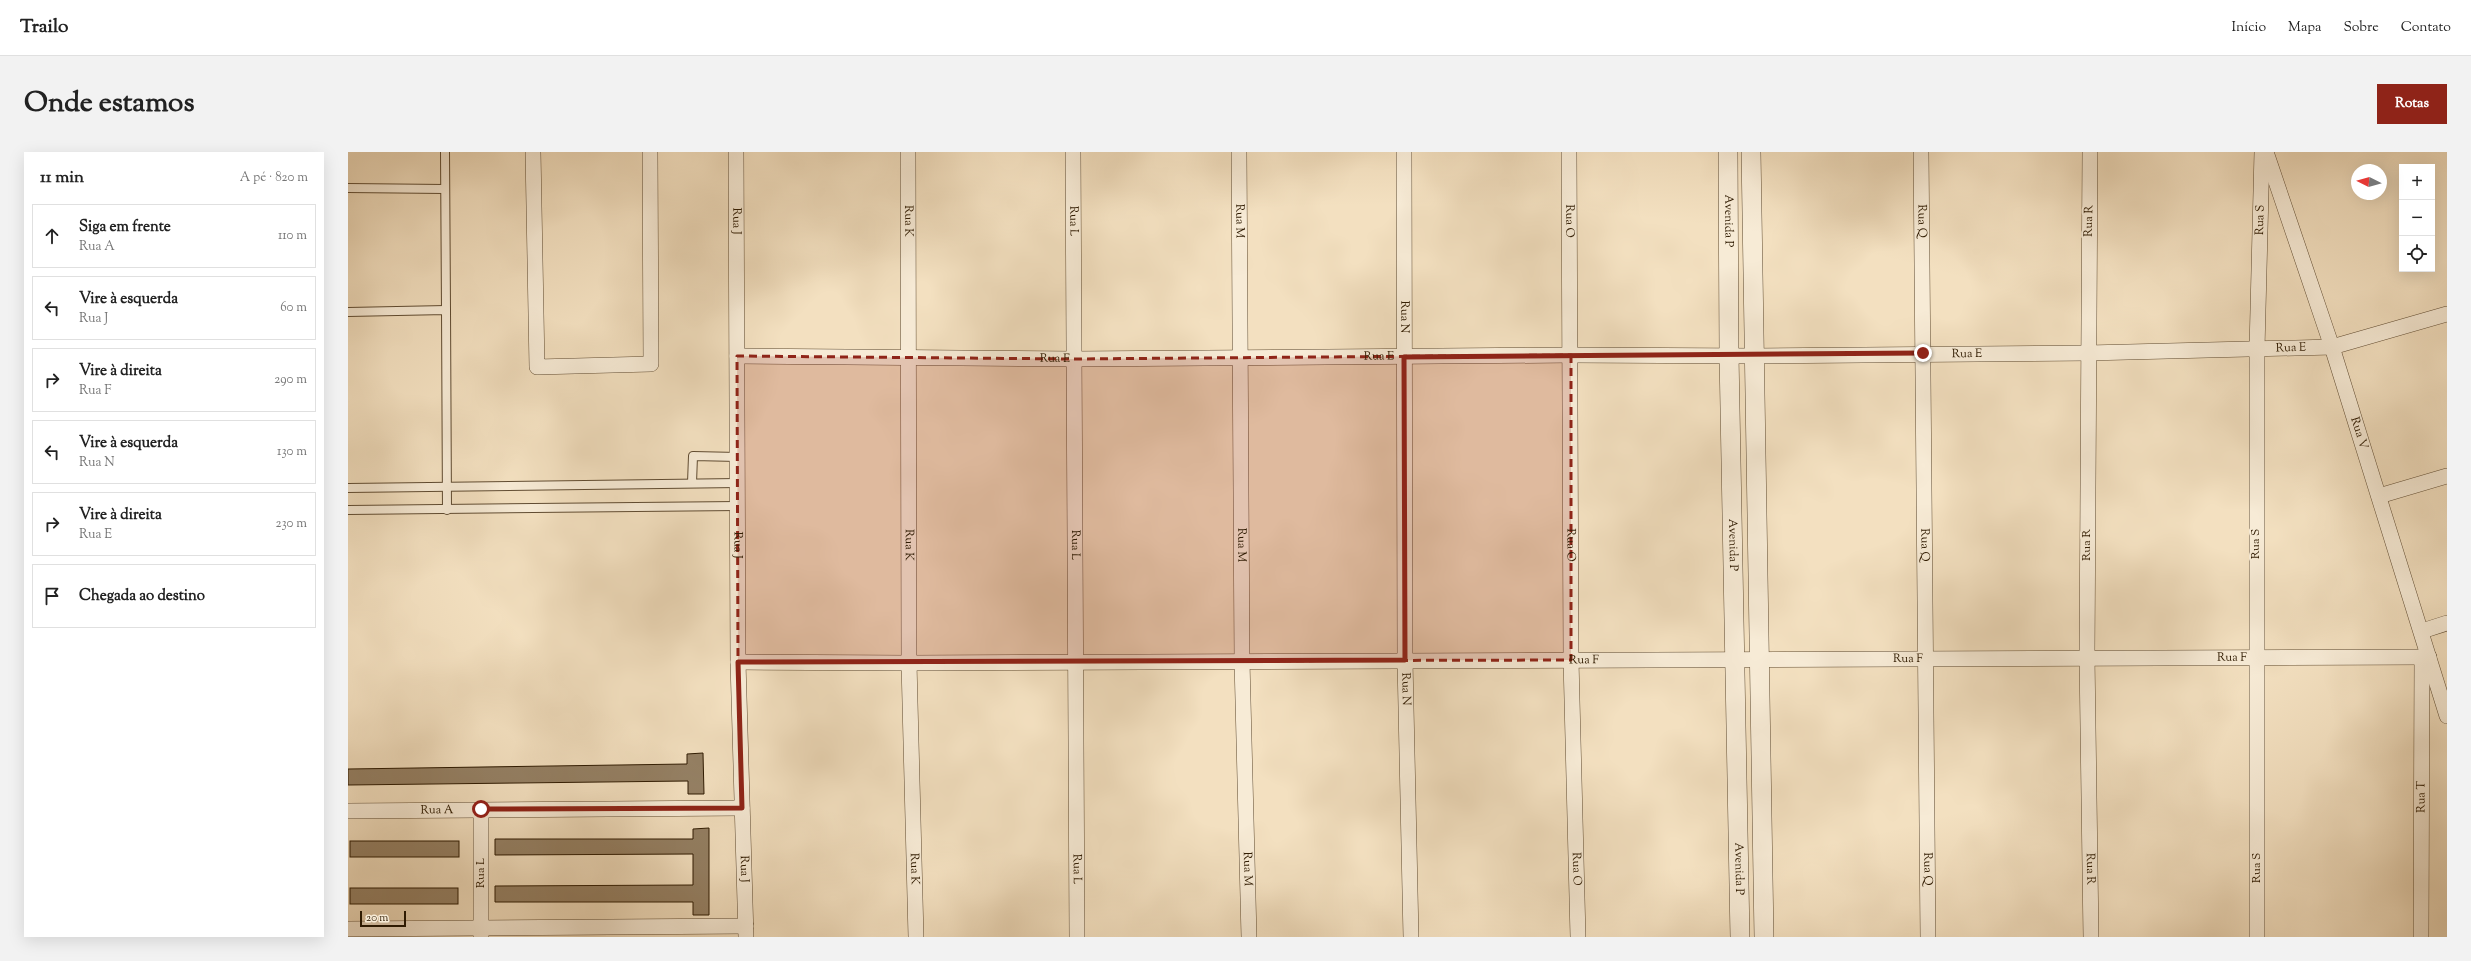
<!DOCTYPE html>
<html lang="pt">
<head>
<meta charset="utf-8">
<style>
  body { margin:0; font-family:"Sorts Mill Goudy",serif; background:#f2f2f2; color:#222 }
  .controls { position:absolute; right:12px; top:12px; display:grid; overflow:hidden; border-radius:0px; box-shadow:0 4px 16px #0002 }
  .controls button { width:36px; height:36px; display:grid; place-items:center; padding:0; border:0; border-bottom:1px solid #e0e0e0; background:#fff; color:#222; font:20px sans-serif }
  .compass { position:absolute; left:2003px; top:12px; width:36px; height:36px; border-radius:50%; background:#fff; box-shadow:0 4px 16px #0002; rotate:275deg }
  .scale { position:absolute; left:12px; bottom:10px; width:46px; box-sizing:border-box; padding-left:4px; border:2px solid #2f1b02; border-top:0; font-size:11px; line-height:14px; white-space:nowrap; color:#2f1b02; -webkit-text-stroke:3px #f7ebd6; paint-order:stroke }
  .stop { position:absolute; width:12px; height:12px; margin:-9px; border:3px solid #8f2418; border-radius:50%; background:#fff }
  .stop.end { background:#8f2418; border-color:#fff; box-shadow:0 1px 4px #0008 }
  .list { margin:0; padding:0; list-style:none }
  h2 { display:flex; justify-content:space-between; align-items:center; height:52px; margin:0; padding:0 16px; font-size:17px }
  h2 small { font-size:13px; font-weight:400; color:#767676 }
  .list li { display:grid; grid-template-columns:26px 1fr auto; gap:12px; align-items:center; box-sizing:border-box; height:64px; margin:0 8px 8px; padding:0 8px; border:1px solid #e0e0e0; border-radius:0px }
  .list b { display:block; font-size:15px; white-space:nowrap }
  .list p { margin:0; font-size:13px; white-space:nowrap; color:#767676 }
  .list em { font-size:13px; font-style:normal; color:#767676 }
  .icon { flex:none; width:22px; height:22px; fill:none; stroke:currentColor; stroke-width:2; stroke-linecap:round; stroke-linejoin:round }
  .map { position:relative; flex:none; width:2099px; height:785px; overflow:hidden; border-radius:0px }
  header { display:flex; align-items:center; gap:24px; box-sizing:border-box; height:56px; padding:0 20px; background:#fff; border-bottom:1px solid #e0e0e0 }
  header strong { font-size:19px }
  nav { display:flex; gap:22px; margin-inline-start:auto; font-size:14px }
  .intro { display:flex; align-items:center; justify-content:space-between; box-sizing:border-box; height:96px; padding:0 24px }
  h1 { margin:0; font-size:28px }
  .button { padding:10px 18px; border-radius:0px; background:#8f2418; color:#fff; font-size:14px; font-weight:700 }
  main { display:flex; gap:24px; padding:0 24px }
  aside { flex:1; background:#fff; border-radius:0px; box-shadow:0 4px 16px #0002 }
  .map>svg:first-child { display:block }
</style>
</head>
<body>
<header>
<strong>Trailo</strong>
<nav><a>Início</a><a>Mapa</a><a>Sobre</a><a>Contato</a></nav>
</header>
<div class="intro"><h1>Onde estamos</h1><a class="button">Rotas</a></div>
<main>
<aside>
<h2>11 min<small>A pé · 820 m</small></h2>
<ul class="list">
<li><svg class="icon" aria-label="ahead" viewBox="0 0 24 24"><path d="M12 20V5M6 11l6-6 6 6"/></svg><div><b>Siga em frente</b><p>Rua A</p></div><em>110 m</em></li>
<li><svg class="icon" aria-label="left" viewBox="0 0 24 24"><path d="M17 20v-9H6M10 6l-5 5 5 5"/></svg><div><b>Vire à esquerda</b><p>Rua J</p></div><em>60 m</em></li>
<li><svg class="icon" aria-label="right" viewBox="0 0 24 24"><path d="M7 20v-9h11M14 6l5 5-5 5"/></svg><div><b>Vire à direita</b><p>Rua F</p></div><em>290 m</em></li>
<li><svg class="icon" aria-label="left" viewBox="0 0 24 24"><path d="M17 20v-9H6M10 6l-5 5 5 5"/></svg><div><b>Vire à esquerda</b><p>Rua N</p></div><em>130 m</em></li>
<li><svg class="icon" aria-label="right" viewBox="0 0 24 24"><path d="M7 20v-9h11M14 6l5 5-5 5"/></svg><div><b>Vire à direita</b><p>Rua E</p></div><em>230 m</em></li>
<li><svg class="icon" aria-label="arrive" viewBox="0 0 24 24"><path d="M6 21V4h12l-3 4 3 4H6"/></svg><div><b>Chegada ao destino</b></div></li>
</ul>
</aside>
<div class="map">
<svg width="2099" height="785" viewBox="0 0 2099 785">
  <rect width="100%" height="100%" fill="#f3e0c0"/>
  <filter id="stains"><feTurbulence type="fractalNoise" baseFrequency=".005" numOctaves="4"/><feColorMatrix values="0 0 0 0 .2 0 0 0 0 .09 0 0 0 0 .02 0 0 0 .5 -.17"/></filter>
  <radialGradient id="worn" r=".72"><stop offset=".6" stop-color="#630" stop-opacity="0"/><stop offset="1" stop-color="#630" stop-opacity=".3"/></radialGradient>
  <g fill="#958165" stroke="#2f1b02">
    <polygon points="355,601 356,642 340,642 340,629 0,633 0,617 339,612 339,602"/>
    <polygon points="361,676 361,763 345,763 345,750 147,750 147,734 345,733 345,702 147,703 147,687 345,687 345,677"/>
    <rect x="2" y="689" width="109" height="16"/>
    <rect x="2" y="736" width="108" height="16"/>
  </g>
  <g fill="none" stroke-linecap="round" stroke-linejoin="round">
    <defs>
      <g id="service">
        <polyline points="97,0 98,158"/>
        <polyline points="0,36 97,37"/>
        <polyline points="0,160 98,158 99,358"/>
        <polyline points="344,331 345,304 390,305"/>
        <polyline points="0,336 390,331"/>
        <polyline points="0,358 390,354"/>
      </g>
      <g id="minor">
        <polyline points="185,0 189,215 303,212 302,0"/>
        <path id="s1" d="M388 0 390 510 398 785"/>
        <path id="s2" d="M560 0 561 511 568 785"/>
        <path id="s3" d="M725 0 729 785"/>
        <path id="s4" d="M891 0 894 509 901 785"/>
        <path id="s5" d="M1056 0 1057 509 1063 785"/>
        <path id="s6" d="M1221 0 1223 508 1230 785"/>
        <path id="s7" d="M1573 0 1580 785"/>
        <path id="s8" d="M1742 0 1739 505 1743 785"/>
        <path id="s9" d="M1918 0 1984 195 2099 564"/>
        <path id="s10" d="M389 204 726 207 1223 203 1406 204 1740 201 1984 195 2099 162"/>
        <polyline points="2031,344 2099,324"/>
        <polyline points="2074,479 2099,471"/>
        <path id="s11" d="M390 510 561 511 2081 505"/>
        <polyline points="133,657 133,785"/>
        <path id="s12" d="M0 659 394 656"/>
        <polyline points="0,777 398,774"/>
        <path id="s13" d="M1909 785V197L1914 0"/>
        <path id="s14" d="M2073 785 2074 505"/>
      </g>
      <g id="tertiary">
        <path id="s15" d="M1380 0 1381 203 1392 785"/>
        <polyline points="1403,0 1416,785"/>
      </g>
    </defs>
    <use href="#service" stroke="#604c32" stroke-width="10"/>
    <use href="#minor" stroke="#604c32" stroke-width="16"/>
    <use href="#tertiary" stroke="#604c32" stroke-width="20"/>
    <use href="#service" stroke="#f7ebd6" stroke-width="8"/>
    <use href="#minor" stroke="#f7ebd6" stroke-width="15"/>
    <use href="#tertiary" stroke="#f7ebd6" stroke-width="19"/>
  </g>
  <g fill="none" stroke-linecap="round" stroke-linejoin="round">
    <polyline stroke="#8f2418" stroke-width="5" points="133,657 394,656 390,510 1057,508 1056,205 1575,201"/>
  </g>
  <path fill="#8f2418" fill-opacity="0.2" stroke="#8f2418" stroke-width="3" stroke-dasharray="8 5" stroke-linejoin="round" d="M1223 203V508L390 510 389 204 726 207Z"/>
  <g text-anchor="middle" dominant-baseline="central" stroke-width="4" stroke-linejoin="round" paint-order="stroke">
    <g font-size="12" fill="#2f1b02" stroke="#f7ebd6">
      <text stroke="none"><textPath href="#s1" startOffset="69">Rua J</textPath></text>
      <text stroke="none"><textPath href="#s2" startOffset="69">Rua K</textPath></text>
      <text stroke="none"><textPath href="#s3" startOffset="69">Rua L</textPath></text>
      <text stroke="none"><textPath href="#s4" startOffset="69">Rua M</textPath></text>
      <text stroke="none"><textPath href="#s6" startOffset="69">Rua O</textPath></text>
      <text stroke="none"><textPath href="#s15" startOffset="69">Avenida P</textPath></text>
      <text stroke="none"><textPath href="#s7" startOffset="69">Rua Q</textPath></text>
      <text transform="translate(1741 69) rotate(-89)">Rua R</text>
      <text stroke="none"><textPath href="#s13" startOffset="717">Rua S</textPath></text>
      <text stroke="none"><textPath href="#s5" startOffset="165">Rua N</textPath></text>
      <text stroke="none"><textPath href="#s10" startOffset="1554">Rua E</textPath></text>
      <text stroke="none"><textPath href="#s10" startOffset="1230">Rua E</textPath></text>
      <text stroke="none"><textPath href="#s10" startOffset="642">Rua E</textPath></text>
      <text stroke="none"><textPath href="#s10" startOffset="318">Rua E</textPath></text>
      <text stroke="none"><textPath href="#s9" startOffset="296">Rua V</textPath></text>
      <text transform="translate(1908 392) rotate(-90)">Rua S</text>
      <text stroke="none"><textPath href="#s1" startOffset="393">Rua J</textPath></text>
      <text stroke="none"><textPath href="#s2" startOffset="393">Rua K</textPath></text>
      <text stroke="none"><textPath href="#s3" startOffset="393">Rua L</textPath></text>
      <text stroke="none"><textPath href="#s4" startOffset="393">Rua M</textPath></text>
      <text stroke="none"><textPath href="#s6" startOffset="393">Rua O</textPath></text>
      <text stroke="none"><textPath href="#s15" startOffset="393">Avenida P</textPath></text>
      <text stroke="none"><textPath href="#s7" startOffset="393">Rua Q</textPath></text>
      <text transform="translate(1739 393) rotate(-90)">Rua R</text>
      <text stroke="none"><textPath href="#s11" startOffset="1494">Rua F</textPath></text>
      <text stroke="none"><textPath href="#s11" startOffset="1170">Rua F</textPath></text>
      <text stroke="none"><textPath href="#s11" startOffset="846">Rua F</textPath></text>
      <text stroke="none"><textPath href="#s5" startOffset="537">Rua N</textPath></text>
      <text stroke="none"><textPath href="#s14" startOffset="140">Rua T</textPath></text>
      <text stroke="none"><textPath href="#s12" startOffset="89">Rua A</textPath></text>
      <text stroke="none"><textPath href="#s1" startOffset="717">Rua J</textPath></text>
      <text stroke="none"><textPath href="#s2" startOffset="717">Rua K</textPath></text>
      <text stroke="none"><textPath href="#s3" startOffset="717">Rua L</textPath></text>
      <text stroke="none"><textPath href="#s4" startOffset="717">Rua M</textPath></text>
      <text stroke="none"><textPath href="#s6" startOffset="717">Rua O</textPath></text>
      <text stroke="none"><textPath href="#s15" startOffset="717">Avenida P</textPath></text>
      <text stroke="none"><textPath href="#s7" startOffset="717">Rua Q</textPath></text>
      <text stroke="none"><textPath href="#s8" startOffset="717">Rua R</textPath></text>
      <text transform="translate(1909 716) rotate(-90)">Rua S</text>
      <text transform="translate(133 721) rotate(-90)">Rua L</text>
    </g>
  </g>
  <rect width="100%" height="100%" filter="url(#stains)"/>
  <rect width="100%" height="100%" fill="url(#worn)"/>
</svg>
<div class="controls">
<button>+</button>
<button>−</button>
<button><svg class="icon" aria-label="locate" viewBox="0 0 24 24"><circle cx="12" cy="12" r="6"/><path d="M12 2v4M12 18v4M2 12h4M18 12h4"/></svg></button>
</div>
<svg class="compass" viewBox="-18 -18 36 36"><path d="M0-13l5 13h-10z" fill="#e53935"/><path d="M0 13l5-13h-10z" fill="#767676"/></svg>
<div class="scale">20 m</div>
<div class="stop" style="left:133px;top:657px"></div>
<div class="stop end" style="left:1575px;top:201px"></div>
</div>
</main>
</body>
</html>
